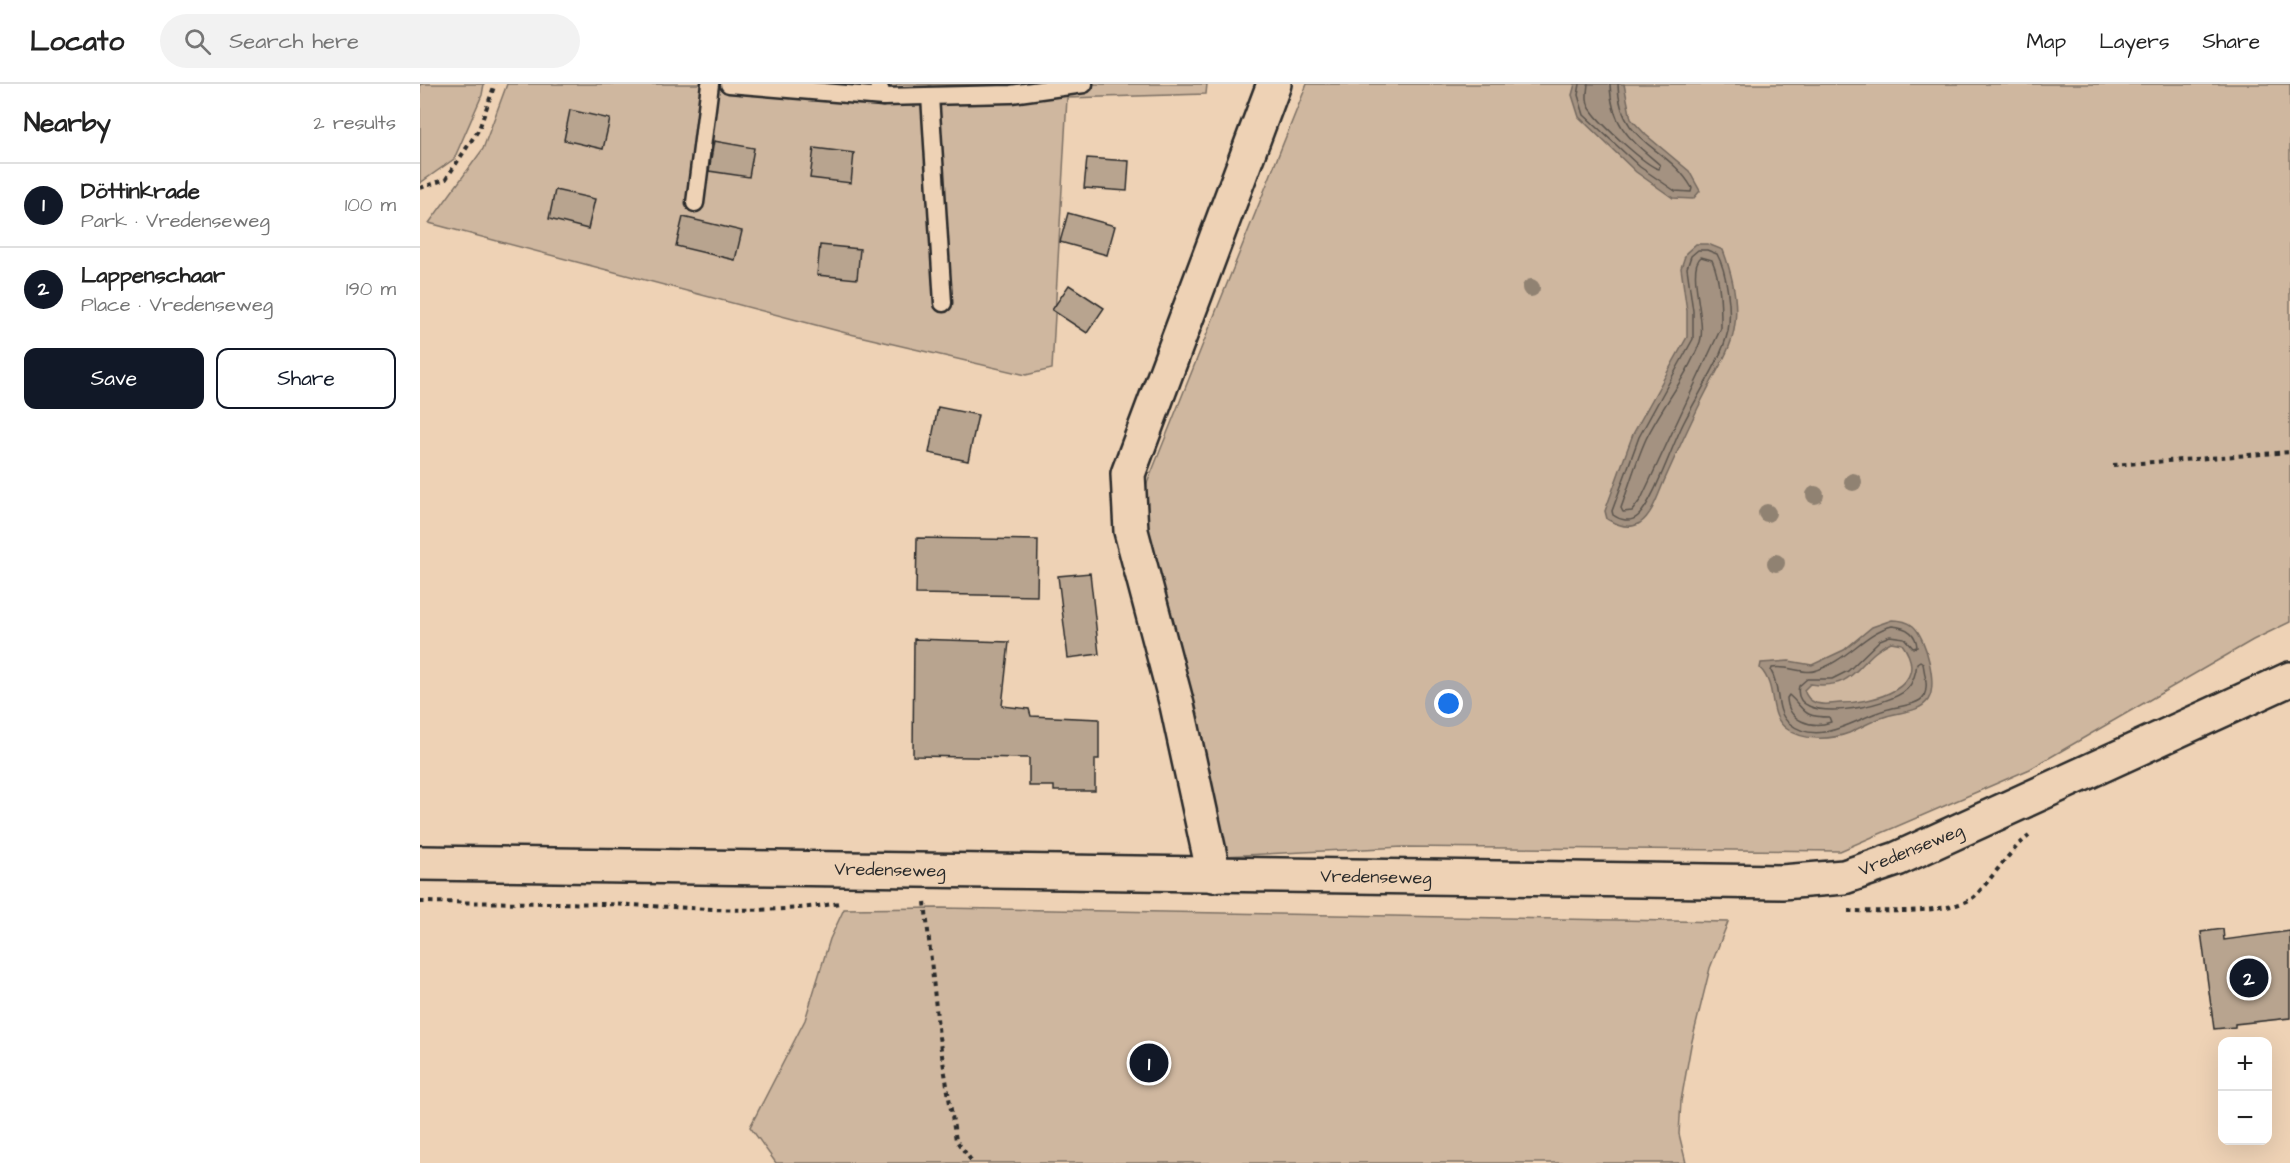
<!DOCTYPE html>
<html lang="en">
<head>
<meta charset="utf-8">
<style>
  body { margin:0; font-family:"Architects Daughter",sans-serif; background:#f2f2f2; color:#222 }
  .controls { position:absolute; right:18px; bottom:18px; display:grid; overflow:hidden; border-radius:12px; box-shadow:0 6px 24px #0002 }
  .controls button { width:54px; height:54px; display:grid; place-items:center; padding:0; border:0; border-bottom:2px solid #e0e0e0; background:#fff; color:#222; font:30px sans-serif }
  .you { position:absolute; left:1029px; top:620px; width:21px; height:21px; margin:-15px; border:4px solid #fff; border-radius:50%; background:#1a73e8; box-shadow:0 0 0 9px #1a73e833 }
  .badge { display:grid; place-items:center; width:39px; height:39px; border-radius:50%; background:#111827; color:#fff; font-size:20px; font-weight:700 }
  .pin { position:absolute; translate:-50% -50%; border:3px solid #fff; box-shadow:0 2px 6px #0006 }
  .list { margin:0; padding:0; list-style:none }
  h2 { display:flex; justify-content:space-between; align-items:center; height:78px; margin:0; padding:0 24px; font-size:26px }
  h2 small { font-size:20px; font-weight:400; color:#767676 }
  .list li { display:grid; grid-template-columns:39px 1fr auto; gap:18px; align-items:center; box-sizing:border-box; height:84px; padding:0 24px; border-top:2px solid #e0e0e0 }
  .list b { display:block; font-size:22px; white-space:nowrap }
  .list p { margin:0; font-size:20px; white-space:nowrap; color:#767676 }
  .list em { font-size:20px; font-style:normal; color:#767676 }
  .actions { display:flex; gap:12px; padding:18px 24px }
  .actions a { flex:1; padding:14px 0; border:2px solid #111827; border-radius:12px; text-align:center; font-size:21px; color:#111827 }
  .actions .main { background:#111827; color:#fff }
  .icon { flex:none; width:33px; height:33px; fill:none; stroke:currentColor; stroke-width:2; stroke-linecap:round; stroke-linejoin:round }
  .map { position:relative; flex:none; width:1870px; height:1079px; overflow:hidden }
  header { display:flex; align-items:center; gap:36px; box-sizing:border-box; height:84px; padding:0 30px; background:#fff; border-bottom:2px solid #e0e0e0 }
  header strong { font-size:28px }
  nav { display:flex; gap:33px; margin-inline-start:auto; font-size:21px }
  .search { width:420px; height:54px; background:#f2f2f2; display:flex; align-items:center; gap:15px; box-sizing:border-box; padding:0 21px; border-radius:33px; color:#767676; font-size:22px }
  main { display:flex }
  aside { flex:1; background:#fff }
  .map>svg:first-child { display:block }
</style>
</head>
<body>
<header>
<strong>Locato</strong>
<div class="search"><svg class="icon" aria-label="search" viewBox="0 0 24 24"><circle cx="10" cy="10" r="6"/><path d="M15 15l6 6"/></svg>Search here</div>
<nav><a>Map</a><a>Layers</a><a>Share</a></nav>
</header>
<main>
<aside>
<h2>Nearby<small>2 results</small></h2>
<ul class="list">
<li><span class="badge">1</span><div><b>Döttinkrade</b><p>Park · Vredenseweg</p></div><em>100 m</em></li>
<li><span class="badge">2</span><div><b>Lappenschaar</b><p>Place · Vredenseweg</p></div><em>190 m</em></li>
</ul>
<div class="actions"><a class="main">Save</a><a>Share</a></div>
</aside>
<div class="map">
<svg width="1870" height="1079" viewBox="0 0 1870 1079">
  <rect width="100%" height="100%" fill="#eed2b5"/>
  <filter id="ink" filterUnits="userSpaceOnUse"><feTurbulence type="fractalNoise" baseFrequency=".0167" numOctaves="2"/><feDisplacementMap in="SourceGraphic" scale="12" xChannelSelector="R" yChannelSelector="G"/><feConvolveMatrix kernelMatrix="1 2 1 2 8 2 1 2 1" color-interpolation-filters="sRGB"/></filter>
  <g filter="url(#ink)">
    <g fill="#cfb79f" stroke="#7d7165" stroke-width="1.5">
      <polygon points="0,0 64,0 62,11 34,75 0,99"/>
      <polygon points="87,0 787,0 786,10 647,14 632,285 606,291 426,249 9,139 63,65"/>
      <polygon points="887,0 1870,0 1870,538 1833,556 1610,685 1420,767 983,763 804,772 720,417"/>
      <polygon points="521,824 1308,838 1290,884 1271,961 1261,1017 1259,1050 1266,1079 356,1079 330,1043 385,936 410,855 424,825"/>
    </g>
    <g fill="#a49281" stroke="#74695f" stroke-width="1.5" fill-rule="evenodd">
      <polygon points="1155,0 1204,0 1211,35 1226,51 1269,87 1280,107 1273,115 1253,114 1216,88 1159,33 1152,11"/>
      <path d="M1276 160H1288L1303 166C1312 190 1319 221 1314 246 1310 268 1295 289 1286 308 1271 337 1258 366 1245 395 1239 408 1233 430 1220 439 1209 446 1197 441 1187 435L1185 427 1213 350 1267 253V227L1261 184 1266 169Z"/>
      <path d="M1472 536C1480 536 1487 537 1493 542 1506 553 1518 601 1508 616 1500 628 1480 628 1467 632 1453 636 1442 643 1429 649 1411 656 1383 657 1367 645 1346 630 1359 605 1340 584L1341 579 1369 577 1392 581 1424 566 1452 543ZM1471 558 1482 560C1514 604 1452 619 1420 619 1413 620 1403 621 1396 619 1390 617 1386 612 1384 606L1390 600C1439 607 1436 574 1471 558Z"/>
    </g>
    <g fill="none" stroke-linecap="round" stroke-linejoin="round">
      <g stroke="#5b544d" stroke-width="1.5">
        <path d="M1160 0 1158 11 1164 31 1220 83 1255 107 1271 108 1272 104C1248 61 1199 62 1198 0"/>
        <path d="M1168 0C1167 9 1165 19 1172 27 1180 39 1227 83 1239 85L1240 81C1211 56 1191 42 1190 0"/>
        <path d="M1278 166H1287L1297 170C1307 188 1312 227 1308 247 1301 277 1278 310 1264 338 1253 359 1233 419 1218 432 1210 439 1200 436 1193 431L1192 427 1219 353 1273 255V227L1267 184 1271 172Z"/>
        <path d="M1281 173 1292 176C1301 197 1301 222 1301 244L1221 415 1212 427 1203 428 1201 424C1209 402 1216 377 1226 355 1242 322 1267 293 1280 258 1287 237 1266 185 1281 173Z"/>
        <path d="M1472 542C1486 543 1496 549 1497 563L1493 564 1484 554 1470 552 1460 556 1428 587 1412 595H1387L1379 602C1369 643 1470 623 1487 605 1494 598 1496 589 1497 579L1500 577 1503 579C1504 589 1509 602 1504 612 1498 622 1476 622 1465 626 1436 634 1399 664 1369 639 1354 627 1361 603 1351 587L1352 584C1367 581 1383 590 1394 587 1425 579 1445 548 1472 542Z"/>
        <path d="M1369 611C1386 626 1381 633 1409 633L1411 638C1391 645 1368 637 1367 614Z"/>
      </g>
    </g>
    <g fill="#b8a48f" stroke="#2b2b2b" stroke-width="1.5">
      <polygon points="150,26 190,35 183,65 144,56"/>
      <polygon points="294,57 334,64 329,93 289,87"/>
      <polygon points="394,64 434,69 431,99 390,94"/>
      <polygon points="667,74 709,77 707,107 664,104"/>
      <polygon points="135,106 175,115 168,145 129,135"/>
      <polygon points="648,129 695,142 687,171 640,158"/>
      <polygon points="263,133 322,147 315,176 256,162"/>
      <polygon points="400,161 440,165 437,195 397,191"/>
      <polygon points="649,201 684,224 667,249 632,226"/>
      <polygon points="518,323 558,331 548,377 509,369"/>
      <polygon points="497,454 618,456 617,512 496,510"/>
      <polygon points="670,489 679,570 648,574 638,492"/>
      <polygon points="494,555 589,558 582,622 609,625 611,632 679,635 679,675 675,675 675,707 634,707 634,702 609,702 609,674 493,672"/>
      <polygon points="1803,845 1804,856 1870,847 1870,934 1815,940 1815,943 1794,945 1781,848"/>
    </g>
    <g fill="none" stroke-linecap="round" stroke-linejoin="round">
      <defs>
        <g id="service">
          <polyline points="309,0 463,13"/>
          <polyline points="458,0 463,13 591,10 664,0"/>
          <polyline points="510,12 523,219"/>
          <polyline points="275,119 290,0"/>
        </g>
        <polyline id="minor" points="794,791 757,621 711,447 708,390 854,0"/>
        <polyline id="secondary" points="0,779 1362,798 1424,793 1477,775 1870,595"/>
      </defs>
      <use href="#service" stroke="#2b2b2b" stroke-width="21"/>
      <use href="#minor" stroke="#2b2b2b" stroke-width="38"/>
      <use href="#secondary" stroke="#2b2b2b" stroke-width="38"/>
      <g stroke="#2b2b2b" stroke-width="4" stroke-dasharray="4.5 4.5" stroke-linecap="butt">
        <polyline points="0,104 26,95 59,45 75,0"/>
        <polyline points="1693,381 1870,368"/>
        <path d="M0 818C70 819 140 818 210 821 279 824 350 831 419 819"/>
        <polyline points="505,818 519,953 536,1056 553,1079"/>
        <path d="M1428 827C1456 827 1537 831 1556 811 1575 791 1588 768 1609 752"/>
      </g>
      <use href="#service" stroke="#eed2b5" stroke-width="16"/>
      <use href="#minor" stroke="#eed2b5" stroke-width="33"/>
      <use href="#secondary" stroke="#eed2b5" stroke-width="33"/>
    </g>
    <g fill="#908272">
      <circle cx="1111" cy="204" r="9"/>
      <circle cx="1433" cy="398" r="9"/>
      <circle cx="1395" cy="411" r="9"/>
      <circle cx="1347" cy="429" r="9"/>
      <circle cx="1356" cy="479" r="9"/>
    </g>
  </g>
  <g text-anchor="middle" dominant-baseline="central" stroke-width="4.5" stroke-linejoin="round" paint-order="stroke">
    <g font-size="18" fill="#2b2b2b" stroke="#eed2b5">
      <text transform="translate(1491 766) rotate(-22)">Vredenseweg</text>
      <text transform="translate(470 786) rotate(1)">Vredenseweg</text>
      <text transform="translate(956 793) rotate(1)">Vredenseweg</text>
    </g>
  </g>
</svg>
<div class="controls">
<button>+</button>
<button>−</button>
</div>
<div class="you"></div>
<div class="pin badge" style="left:729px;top:979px">1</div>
<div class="pin badge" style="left:1829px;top:894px">2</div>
</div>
</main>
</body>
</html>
